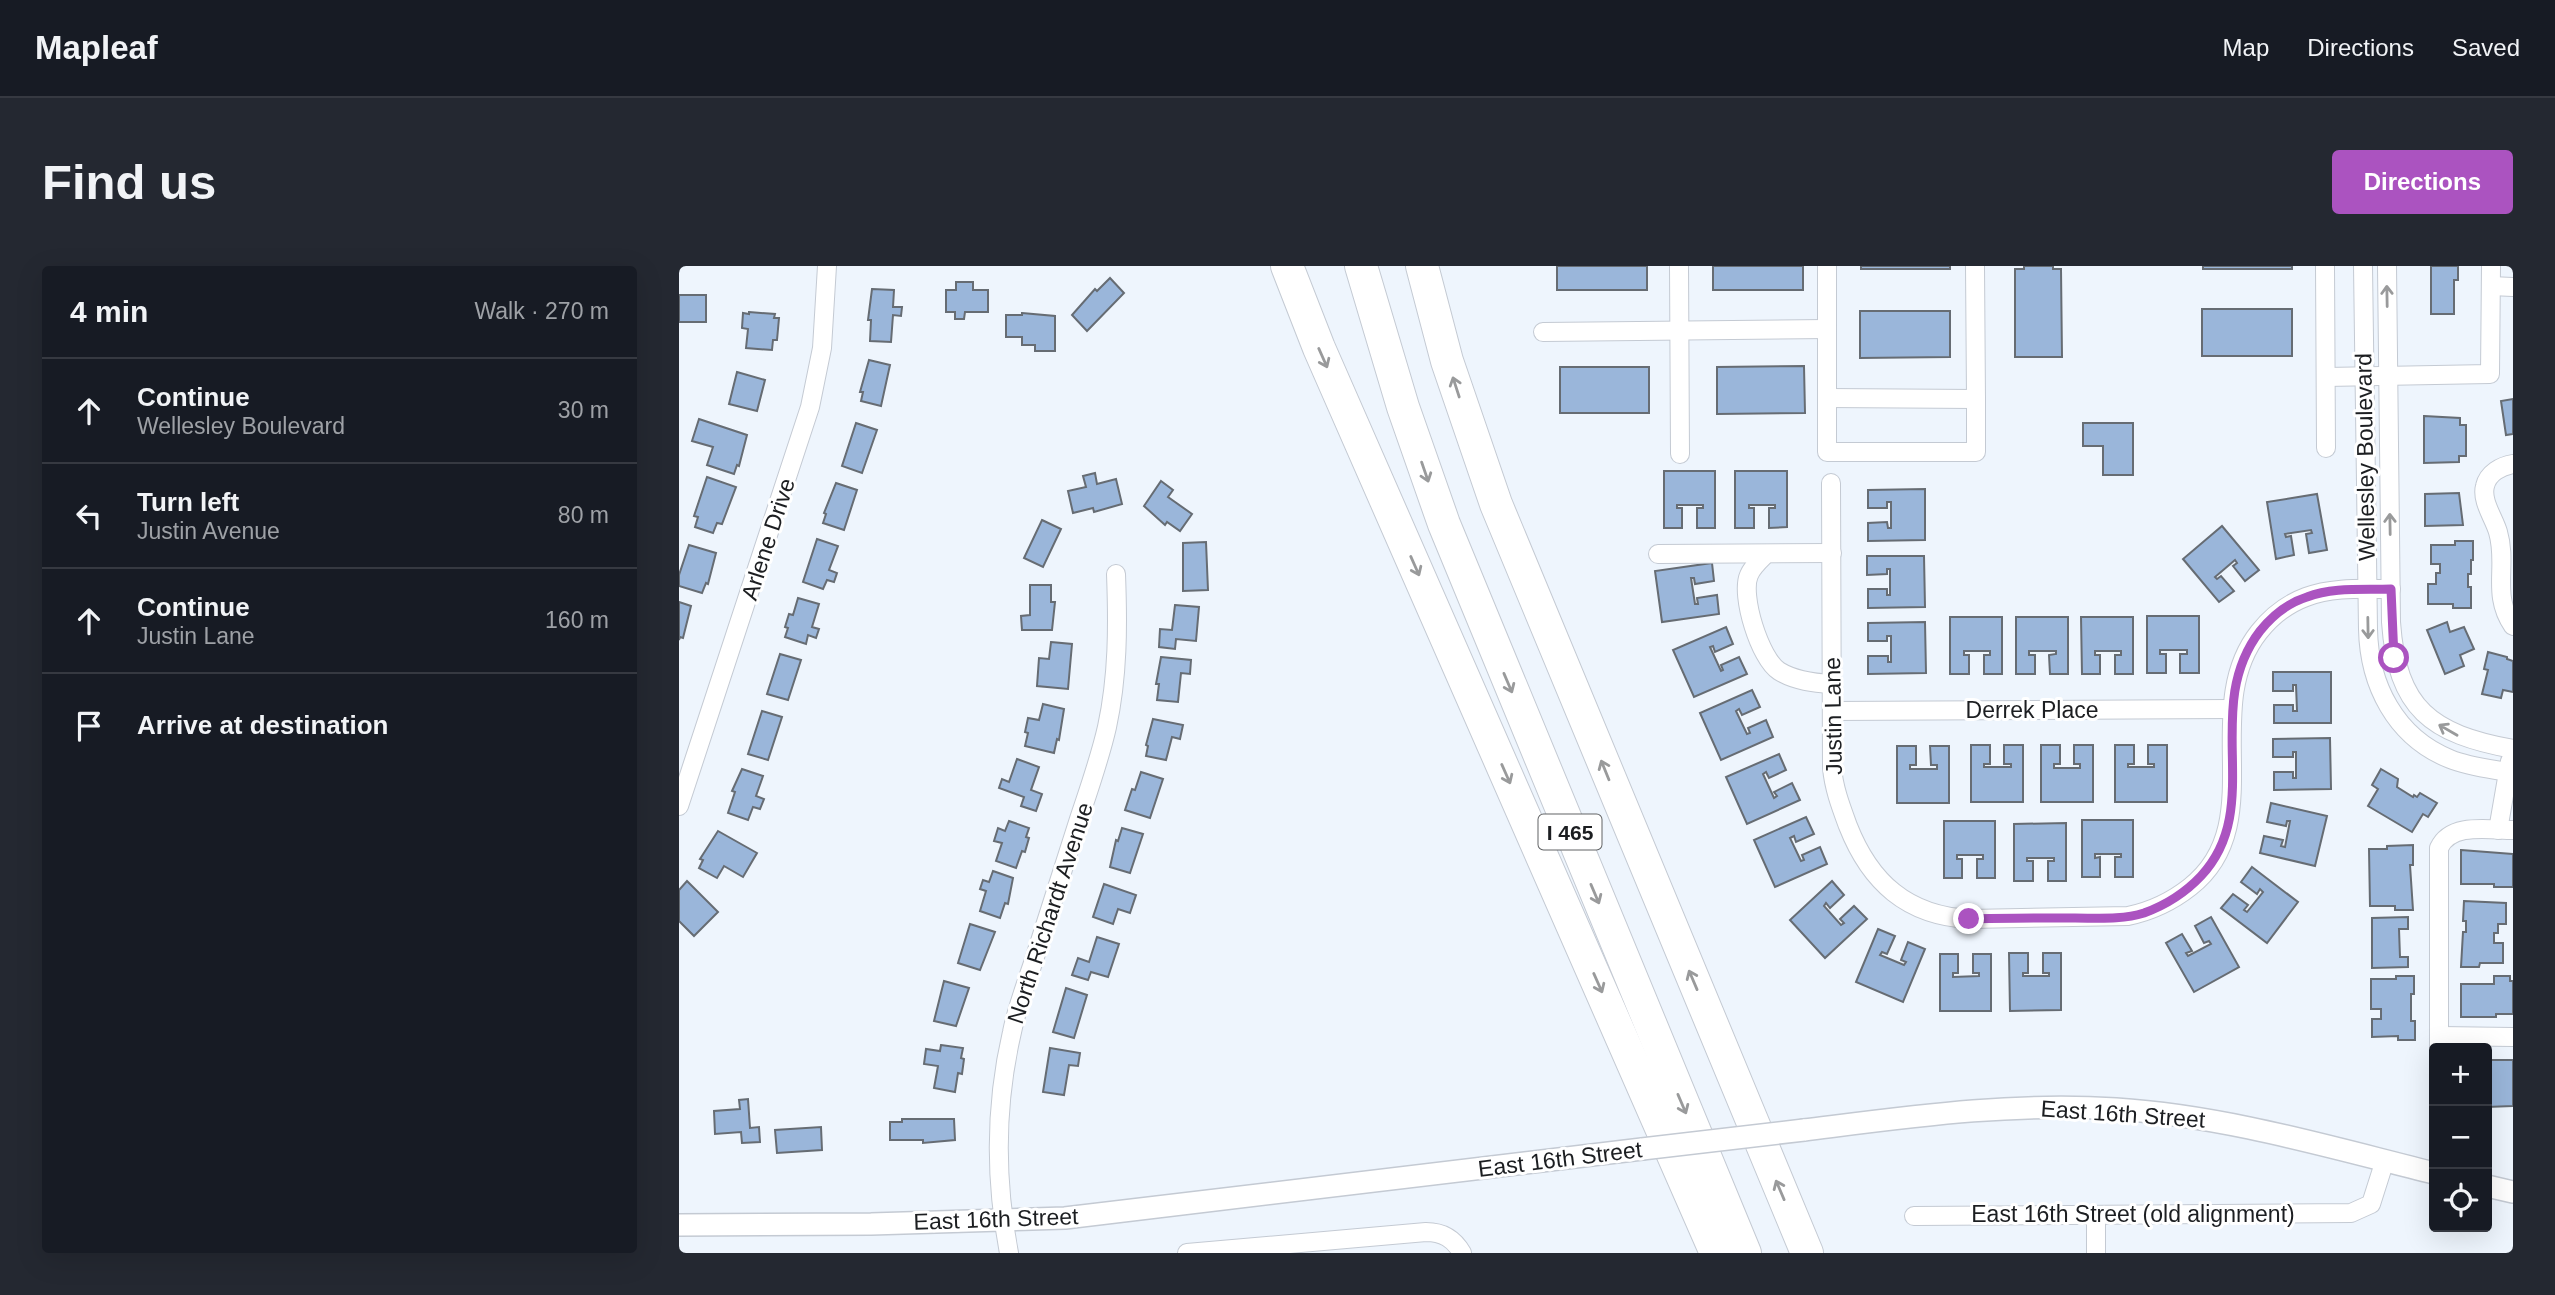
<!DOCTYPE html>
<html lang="en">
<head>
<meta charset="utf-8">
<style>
  body { margin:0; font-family:Helvetica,sans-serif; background:#242831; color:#f1f3f6 }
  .controls { position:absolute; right:21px; bottom:21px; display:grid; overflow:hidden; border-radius:7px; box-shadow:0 7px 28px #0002 }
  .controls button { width:63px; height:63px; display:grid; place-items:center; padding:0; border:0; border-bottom:2px solid #363941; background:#171b24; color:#f1f3f6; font:35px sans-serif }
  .stop { position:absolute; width:21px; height:21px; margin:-16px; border:5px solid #ab53c0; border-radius:50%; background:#fff }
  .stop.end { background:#ab53c0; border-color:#fff; box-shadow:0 2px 7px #0008 }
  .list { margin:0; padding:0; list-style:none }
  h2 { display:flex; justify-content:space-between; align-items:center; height:91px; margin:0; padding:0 28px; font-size:30px }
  h2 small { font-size:23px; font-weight:400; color:#9ea1a6 }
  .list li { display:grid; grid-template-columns:46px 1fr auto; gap:21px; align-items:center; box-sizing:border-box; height:105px; padding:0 28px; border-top:2px solid #363941 }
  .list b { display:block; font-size:26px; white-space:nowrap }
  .list p { margin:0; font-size:23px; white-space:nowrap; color:#9ea1a6 }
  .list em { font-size:23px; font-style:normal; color:#9ea1a6 }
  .icon { flex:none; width:38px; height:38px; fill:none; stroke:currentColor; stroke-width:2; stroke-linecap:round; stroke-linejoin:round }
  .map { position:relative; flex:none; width:1834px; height:987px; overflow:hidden; border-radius:7px }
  header { display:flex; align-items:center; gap:42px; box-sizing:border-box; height:98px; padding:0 35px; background:#171b24; border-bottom:2px solid #363941 }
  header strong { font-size:33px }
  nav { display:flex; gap:38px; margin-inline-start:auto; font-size:24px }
  .intro { display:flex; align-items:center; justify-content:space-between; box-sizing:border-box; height:168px; padding:0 42px }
  h1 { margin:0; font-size:49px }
  .button { padding:18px 32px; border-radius:7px; background:#ab53c0; color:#fff; font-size:24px; font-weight:700 }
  main { display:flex; gap:42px; padding:0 42px }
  aside { flex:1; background:#171b24; border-radius:7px; box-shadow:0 7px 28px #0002 }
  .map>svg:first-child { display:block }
</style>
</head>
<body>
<header>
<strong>Mapleaf</strong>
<nav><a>Map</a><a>Directions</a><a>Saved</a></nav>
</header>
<div class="intro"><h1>Find us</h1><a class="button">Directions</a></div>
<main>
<aside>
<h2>4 min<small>Walk · 270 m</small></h2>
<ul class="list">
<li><svg class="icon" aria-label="ahead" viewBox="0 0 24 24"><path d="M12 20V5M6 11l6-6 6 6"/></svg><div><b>Continue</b><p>Wellesley Boulevard</p></div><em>30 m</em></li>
<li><svg class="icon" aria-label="left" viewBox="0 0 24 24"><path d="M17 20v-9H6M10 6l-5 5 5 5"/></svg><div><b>Turn left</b><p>Justin Avenue</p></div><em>80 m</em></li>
<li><svg class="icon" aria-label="ahead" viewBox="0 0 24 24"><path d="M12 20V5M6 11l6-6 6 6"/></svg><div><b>Continue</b><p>Justin Lane</p></div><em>160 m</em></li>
<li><svg class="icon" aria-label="arrive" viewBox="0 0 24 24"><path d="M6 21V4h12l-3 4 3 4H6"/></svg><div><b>Arrive at destination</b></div></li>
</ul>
</aside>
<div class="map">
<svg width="1834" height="987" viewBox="0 0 1834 987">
  <rect width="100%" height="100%" fill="#eef5fd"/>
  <g fill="#9ab6da" stroke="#666c73" stroke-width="2">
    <rect x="878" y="0" width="90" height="24"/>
    <rect x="1034" y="0" width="90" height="24"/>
    <rect x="1182" y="0" width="89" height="3"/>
    <polygon points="1345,0 1374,0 1374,3 1382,3 1383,91 1336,91 1336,3 1345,3"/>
    <rect x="1524" y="0" width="89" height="3"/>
    <polygon points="1752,0 1779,0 1779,14 1775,14 1775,48 1752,48"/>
    <polygon points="431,12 445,27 408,65 393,49 416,23 418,25"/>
    <polygon points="277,16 294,16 294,24 309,24 309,46 286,46 285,53 276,53 276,46 267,46 267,24 277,24"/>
    <polygon points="193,23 215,24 214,41 223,41 222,50 214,49 212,76 191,75 192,54 189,54"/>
    <rect x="0" y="29" width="27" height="27"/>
    <rect x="1523" y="43" width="90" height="47"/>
    <polygon points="1181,45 1271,45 1271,91 1181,92"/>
    <polygon points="70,46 96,48 95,52 100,52 98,74 94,74 93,84 67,82 69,63 63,62 64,47 70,48"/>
    <polygon points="343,47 376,50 376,85 356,85 356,79 343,79 343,71 327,71 327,49 343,49"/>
    <polygon points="190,94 211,99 202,140 182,135 184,126 181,126"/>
    <polygon points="1125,100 1126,147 1038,148 1038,101"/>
    <rect x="881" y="101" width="89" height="46"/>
    <polygon points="58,106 86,114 78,145 50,138"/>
    <polygon points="1834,133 1834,168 1827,169 1822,135"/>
    <polygon points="1745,150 1781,152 1781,159 1787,159 1787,190 1780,190 1780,196 1745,197"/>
    <polygon points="20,153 68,169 60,200 58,199 55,208 28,199 34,181 13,175"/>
    <polygon points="177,157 198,164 183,207 163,200"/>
    <polygon points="1404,157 1454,157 1454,209 1424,209 1424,180 1404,180"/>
    <polygon points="985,205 1036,205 1036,262 1018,262 1018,242 1024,242 1024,239 998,239 998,242 1003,242 1003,262 985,262"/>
    <polygon points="1056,205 1108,205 1108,261 1090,262 1090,242 1096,242 1096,239 1070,239 1070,242 1075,242 1075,262 1056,262"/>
    <polygon points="416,207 418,218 437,213 443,238 415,246 414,242 394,247 389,225 407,221 404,210"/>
    <polygon points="28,211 57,221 43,258 38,257 34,267 16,261 19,251 15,250"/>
    <polygon points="482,215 494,224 489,231 513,248 501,265 488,256 486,259 465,240"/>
    <polygon points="157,217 178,224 165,264 144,257 147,248 145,247"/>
    <polygon points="1246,223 1246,274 1189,275 1189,257 1208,256 1209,262 1212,262 1212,236 1208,236 1208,242 1189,242 1189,224"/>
    <polygon points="1780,227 1784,259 1746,260 1746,228"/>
    <polygon points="1638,228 1648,284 1630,287 1627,268 1633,267 1632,264 1606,268 1607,271 1612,270 1615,289 1597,293 1588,236"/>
    <polygon points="363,254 382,263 364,301 345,292"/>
    <polygon points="1543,260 1580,304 1566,315 1554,300 1558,297 1556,294 1536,311 1538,313 1542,310 1555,325 1540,336 1504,293"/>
    <polygon points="138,273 159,280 150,304 158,307 155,316 148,314 144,323 124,316"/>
    <polygon points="1776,275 1794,275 1794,294 1792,294 1792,308 1789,308 1789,321 1792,321 1792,342 1774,342 1774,338 1749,338 1749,318 1757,318 1757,307 1761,307 1761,298 1752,298 1752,279 1776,279"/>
    <polygon points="527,276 529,324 504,325 504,277"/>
    <polygon points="10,279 37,287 29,318 27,317 23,327 0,320 0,309"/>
    <polygon points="1188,290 1245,290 1246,341 1189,342 1189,323 1208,323 1208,329 1211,329 1211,303 1208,303 1208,308 1188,309"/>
    <polygon points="1033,297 1035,315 1016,318 1015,312 1012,312 1016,338 1019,338 1018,332 1038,329 1040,348 983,356 976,305"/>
    <polygon points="351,319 372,319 372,336 376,336 373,364 343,364 342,350 351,349"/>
    <polygon points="119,332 140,338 133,361 140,363 137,372 129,369 127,378 106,371 109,362 106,361 110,348 114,349"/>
    <polygon points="0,336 12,340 4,372 1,371 0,374"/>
    <polygon points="496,339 520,341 517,375 497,373 496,383 480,381 481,363 493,364"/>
    <polygon points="1468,350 1520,350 1520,407 1501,407 1501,388 1508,388 1508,384 1481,384 1481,388 1487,388 1487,407 1468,407"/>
    <polygon points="1271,351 1323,351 1323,408 1305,408 1305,389 1311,389 1311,385 1285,385 1285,389 1290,389 1290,408 1271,408"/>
    <polygon points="1337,351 1389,351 1389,408 1371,408 1370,389 1377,388 1377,385 1350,385 1350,389 1356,389 1356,408 1337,408"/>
    <polygon points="1402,351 1454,351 1454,408 1436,408 1436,389 1442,389 1442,385 1416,385 1416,389 1421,389 1421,408 1403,408"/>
    <polygon points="1246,356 1247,407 1189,408 1189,390 1209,390 1209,396 1212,396 1212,370 1208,370 1208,375 1189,375 1189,357"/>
    <polygon points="1768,356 1771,366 1785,361 1795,383 1781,389 1785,400 1766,408 1748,364"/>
    <polygon points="1047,361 1054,378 1036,386 1034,380 1031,381 1042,405 1044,404 1042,399 1060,391 1068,408 1015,431 994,384"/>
    <polygon points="372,376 393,378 389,423 358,420 360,392 370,393"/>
    <polygon points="1809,386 1828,391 1828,393 1834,395 1834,426 1824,424 1822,432 1803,428 1809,404 1805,403"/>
    <polygon points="101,388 122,394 109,434 88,428"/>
    <polygon points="482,391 512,394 511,408 502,407 499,436 478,434 480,418 477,418"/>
    <polygon points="1594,406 1652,406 1652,457 1595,457 1595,439 1614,439 1614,445 1618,445 1617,419 1614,419 1614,425 1594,425"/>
    <polygon points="1073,424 1081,441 1063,449 1060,443 1057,445 1068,468 1071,467 1069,462 1087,454 1094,471 1042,494 1021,447"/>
    <polygon points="364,438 385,443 380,474 378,473 375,487 346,480 349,467 346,466 349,452 360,454"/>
    <polygon points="83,445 103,451 89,494 69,488"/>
    <polygon points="474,453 504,459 501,473 493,471 487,494 467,490 469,480 467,479"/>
    <polygon points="1651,472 1652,523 1595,524 1595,506 1614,506 1614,512 1617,512 1617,486 1614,486 1614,491 1594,491 1594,473"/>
    <polygon points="1292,479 1311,479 1311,498 1305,498 1305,501 1332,501 1332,498 1325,498 1325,479 1344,479 1344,536 1292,536"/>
    <polygon points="1362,479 1381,479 1381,498 1375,498 1375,502 1401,502 1401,498 1395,498 1395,479 1414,479 1414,536 1362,536"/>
    <polygon points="1436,479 1455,479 1455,498 1449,498 1449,501 1475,501 1475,498 1469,498 1469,479 1488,479 1488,536 1436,536"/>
    <polygon points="1218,480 1237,480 1237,499 1231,499 1231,503 1258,503 1258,499 1252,499 1251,480 1270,480 1270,537 1218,537"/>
    <polygon points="1100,488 1107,504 1090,512 1087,506 1084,508 1095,532 1098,530 1095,526 1113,517 1121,534 1068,558 1047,511"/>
    <polygon points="338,493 360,501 352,524 363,528 357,545 342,540 345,531 320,522 323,513 330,516"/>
    <polygon points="63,503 84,510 77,530 85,533 81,543 74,541 69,554 49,547 56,526 53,525"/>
    <polygon points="1702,503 1719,513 1718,521 1734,531 1735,529 1738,531 1741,527 1758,537 1749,551 1744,548 1733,566 1689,540 1699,523 1693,519"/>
    <polygon points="462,506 484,513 471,552 446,544 453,523 456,524"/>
    <polygon points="1592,537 1648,550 1636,600 1581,587 1585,570 1604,574 1602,580 1606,581 1611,555 1608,555 1607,560 1588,556"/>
    <polygon points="1127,551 1135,568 1117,576 1115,570 1111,572 1122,595 1125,594 1123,589 1141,581 1148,598 1096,621 1075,574"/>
    <polygon points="1403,554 1454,554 1454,611 1436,611 1436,591 1442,591 1442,588 1416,588 1416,592 1421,591 1421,611 1403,611"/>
    <polygon points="330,555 350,562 347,571 350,572 346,586 343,585 337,602 317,595 323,577 315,575 319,562 326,565"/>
    <polygon points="1265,555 1316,555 1316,612 1298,612 1298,593 1304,593 1304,589 1278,589 1278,593 1283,593 1283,612 1265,612"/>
    <polygon points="1387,557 1387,615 1369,615 1369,595 1375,595 1375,592 1348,592 1348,595 1354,595 1354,615 1335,615 1335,558"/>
    <polygon points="443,562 464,568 451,607 431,601 437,574 439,575"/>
    <polygon points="39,565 78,587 64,611 45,600 38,612 20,602 24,594 21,593"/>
    <polygon points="1734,579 1734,599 1731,599 1734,644 1716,644 1716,640 1691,640 1690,583 1708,583 1708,580"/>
    <polygon points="1782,584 1834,588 1834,621 1815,621 1815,618 1782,618"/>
    <polygon points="1573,601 1619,636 1588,677 1542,642 1554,628 1569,639 1565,644 1568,646 1584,626 1581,623 1578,628 1562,616"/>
    <polygon points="314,605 334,612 329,638 326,637 321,652 301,645 307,625 301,623 304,614 310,616"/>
    <polygon points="8,615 39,646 15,670 0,655 0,624"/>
    <polygon points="1153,615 1165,629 1151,642 1147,637 1145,640 1162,659 1165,657 1161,653 1175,640 1188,653 1146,692 1111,654"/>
    <polygon points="425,618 457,629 451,647 439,643 434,658 414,651"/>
    <polygon points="1785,635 1827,637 1827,658 1819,658 1819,667 1815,667 1815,677 1824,677 1824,697 1801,697 1800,701 1782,701 1784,666 1787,666 1787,655 1784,655"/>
    <polygon points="1532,651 1560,701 1515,726 1487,677 1503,668 1513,685 1507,687 1509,690 1532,678 1530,675 1525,677 1516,660"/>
    <polygon points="1729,651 1729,663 1720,663 1721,691 1729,691 1729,701 1693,702 1693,652"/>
    <polygon points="291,658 316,666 301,704 279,697"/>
    <polygon points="1199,663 1216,670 1208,688 1203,686 1201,689 1225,699 1227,696 1222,694 1229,676 1246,683 1224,736 1177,716"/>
    <polygon points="418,671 440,678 429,711 412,706 409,714 393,709 399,692 410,696"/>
    <polygon points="1330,687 1349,687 1349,707 1344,707 1344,710 1370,710 1370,707 1364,707 1364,687 1382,687 1382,744 1331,745"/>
    <polygon points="1261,688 1279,688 1279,707 1274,707 1274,711 1300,710 1300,707 1294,707 1294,688 1312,688 1312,745 1261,745"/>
    <polygon points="1717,710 1735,710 1735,728 1732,728 1732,755 1736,755 1736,774 1719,774 1719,770 1693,771 1693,753 1702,753 1702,743 1692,743 1692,713 1717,713"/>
    <polygon points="1815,710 1831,710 1831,715 1834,715 1834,748 1817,748 1817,751 1782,751 1782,718 1815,718"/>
    <polygon points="265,715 290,722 277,760 255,755"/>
    <polygon points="387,722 408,729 395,772 374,766"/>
    <polygon points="262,779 284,782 282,792 285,793 283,808 279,807 276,826 255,822 259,800 245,798 247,783 261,785"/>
    <polygon points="371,782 401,787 399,800 390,799 385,829 364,826"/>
    <polygon points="1808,794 1834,794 1834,840 1808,841"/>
    <polygon points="69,833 71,862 80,861 81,876 63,877 62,866 36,868 35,845 61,843 60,834"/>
    <polygon points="223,853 275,853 276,874 244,877 244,874 211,874 211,856 223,856"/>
    <polygon points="142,861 143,884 98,887 96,864"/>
  </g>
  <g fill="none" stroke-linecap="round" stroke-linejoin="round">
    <defs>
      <g id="minor">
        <polyline points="1000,0 1001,188"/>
        <polyline points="1148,0 1148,186 1297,186 1297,133"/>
        <polyline points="1646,0 1647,182"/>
        <path d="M1684 0 1689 363C1690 418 1716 471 1771 493 1790 501 1813 503 1834 507"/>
        <path d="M1708 0 1712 356C1718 443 1752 468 1834 483"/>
        <polyline points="1812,20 1834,21"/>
        <polyline points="864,66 1148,63"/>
        <polyline points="1647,111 1811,108 1812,0"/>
        <polyline points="1148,132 1297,133 1296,0"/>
        <path d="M1834 198C1822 200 1809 207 1806 220 1802 235 1815 252 1819 266 1829 300 1812 328 1834 360"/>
        <path d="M1152 217 1153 502C1155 523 1162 541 1169 560 1191 616 1228 650 1291 653L1449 650C1473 645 1492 636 1511 621 1592 558 1519 443 1580 366 1592 351 1608 338 1627 331 1653 321 1683 323 1712 323"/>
        <polyline points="979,288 1153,287"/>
        <path d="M1087 288C1081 294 1073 301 1070 309 1061 329 1081 393 1100 405 1116 415 1136 417 1153 418"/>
        <polyline points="1154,445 1552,443"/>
        <polyline points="0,540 131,141 143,82 148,0"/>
        <polyline points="1819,564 1831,495"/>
        <polyline points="1760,770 1834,771"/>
        <path d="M1760 782V582C1772 556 1810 564 1834 564"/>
        <polyline points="1417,949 1417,987"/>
        <polyline points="1235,950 1672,947 1692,938 1706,894"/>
        <path d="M330 987C316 914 316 839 333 766 338 741 347 718 355 694 370 647 385 600 400 553 410 523 421 492 428 461 439 410 439 360 437 308"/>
        <path d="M508 987 747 966C764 966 775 973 783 987"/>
      </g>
      <g id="tertiary">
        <path d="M1125 864C1229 851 1332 836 1437 843 1546 850 1650 881 1755 907"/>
        <polyline points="1808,920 1834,926"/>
        <polyline points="0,959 192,958 386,952 963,883"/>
      </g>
      <g id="motorway">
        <polyline points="608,0 640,82 1037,987"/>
        <polyline points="682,0 724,141 765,258 1066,987"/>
        <polyline points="743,0 768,95 817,238 1128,987"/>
      </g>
    </defs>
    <use href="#minor" stroke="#c4cad3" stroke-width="20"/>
    <use href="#tertiary" stroke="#c4cad3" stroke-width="24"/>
    <use href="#motorway" stroke="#c4cad3" stroke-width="34"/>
    <use href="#minor" stroke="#fff" stroke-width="18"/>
    <use href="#tertiary" stroke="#fff" stroke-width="21"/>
    <use href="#motorway" stroke="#fff" stroke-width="32"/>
    <defs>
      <polyline id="tertiary-bridge" points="963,883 1125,864"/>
    </defs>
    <use href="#tertiary-bridge" stroke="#c4cad3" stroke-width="24" stroke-linecap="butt"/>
    <use href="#tertiary-bridge" stroke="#fff" stroke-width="21"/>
  </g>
  <defs><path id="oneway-shaft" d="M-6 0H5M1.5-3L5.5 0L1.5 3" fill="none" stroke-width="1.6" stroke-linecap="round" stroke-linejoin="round" transform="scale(1.75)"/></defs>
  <g stroke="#999a9b">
    <use href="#oneway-shaft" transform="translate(1708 30) rotate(-91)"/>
    <use href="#oneway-shaft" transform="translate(644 92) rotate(66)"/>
    <use href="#oneway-shaft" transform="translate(777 121) rotate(-108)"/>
    <use href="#oneway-shaft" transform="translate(746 206) rotate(71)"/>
    <use href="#oneway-shaft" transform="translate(1711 258) rotate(-91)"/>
    <use href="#oneway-shaft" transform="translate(736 300) rotate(66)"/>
    <use href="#oneway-shaft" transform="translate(1689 362) rotate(89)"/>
    <use href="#oneway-shaft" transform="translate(829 417) rotate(67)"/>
    <use href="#oneway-shaft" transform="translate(1769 464) rotate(-150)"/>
    <use href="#oneway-shaft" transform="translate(926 504) rotate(-112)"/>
    <use href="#oneway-shaft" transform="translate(827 508) rotate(66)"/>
    <use href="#oneway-shaft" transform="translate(916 628) rotate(67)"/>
    <use href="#oneway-shaft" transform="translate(1014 714) rotate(-113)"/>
    <use href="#oneway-shaft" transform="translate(919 717) rotate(66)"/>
    <use href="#oneway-shaft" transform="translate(1003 838) rotate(67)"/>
    <use href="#oneway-shaft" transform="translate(1101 924) rotate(-113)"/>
  </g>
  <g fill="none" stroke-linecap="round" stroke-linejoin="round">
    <path stroke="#ab53c0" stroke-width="9" d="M1290 653C1326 652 1361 652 1396 652 1419 652 1443 654 1465 647 1487 639 1506 627 1522 610 1587 541 1521 443 1581 365 1593 350 1609 337 1628 331 1654 321 1684 324 1712 323L1715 392"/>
  </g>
  <g text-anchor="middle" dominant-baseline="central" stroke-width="6" stroke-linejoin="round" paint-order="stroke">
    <rect fill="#fff" stroke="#606264" stroke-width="2" x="859.5" y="548.5" width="63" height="35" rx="5"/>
    <g font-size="21" font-weight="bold" fill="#1c1e21">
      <text x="891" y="566">I 465</text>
    </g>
    <g font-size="23" fill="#1c1e21" stroke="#fff">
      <text transform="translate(1686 191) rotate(-91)">Wellesley Boulevard</text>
      <text transform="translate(89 273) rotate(-72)">Arlene Drive</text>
      <text x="1353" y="444">Derrek Place</text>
      <text transform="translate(1154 450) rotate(-91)">Justin Lane</text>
      <text transform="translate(371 647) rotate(-72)">North Richardt Avenue</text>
      <text transform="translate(1444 848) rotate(4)">East 16th Street</text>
      <text transform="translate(881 893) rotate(-7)">East 16th Street</text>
      <text x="1454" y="948">East 16th Street (old alignment)</text>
      <text transform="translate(317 953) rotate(-2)">East 16th Street</text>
    </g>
  </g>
</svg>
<div class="controls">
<button>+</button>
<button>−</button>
<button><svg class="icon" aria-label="locate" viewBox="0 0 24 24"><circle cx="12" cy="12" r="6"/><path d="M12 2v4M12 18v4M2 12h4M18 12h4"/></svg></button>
</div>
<div class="stop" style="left:1715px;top:392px"></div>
<div class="stop end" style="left:1290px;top:653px"></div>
</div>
</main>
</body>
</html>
